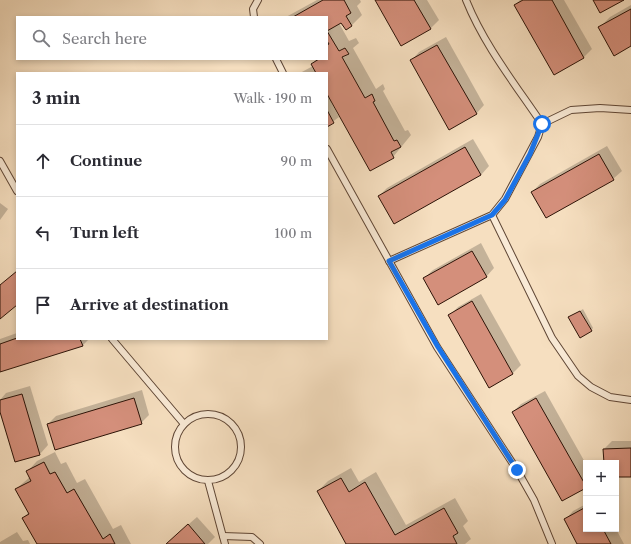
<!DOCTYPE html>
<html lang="en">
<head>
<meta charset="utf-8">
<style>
  body { margin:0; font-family:"Libre Caslon Text",serif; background:#f7f7f7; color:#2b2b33 }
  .controls { position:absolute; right:12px; bottom:12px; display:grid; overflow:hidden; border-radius:0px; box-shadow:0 2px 6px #0003 }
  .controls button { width:36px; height:36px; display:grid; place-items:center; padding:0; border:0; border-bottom:1px solid #e1e1e2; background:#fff; color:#2b2b33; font:20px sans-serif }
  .stop { position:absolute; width:12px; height:12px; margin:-9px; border:3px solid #1a73e8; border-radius:50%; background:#fff }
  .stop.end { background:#1a73e8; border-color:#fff; box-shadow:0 1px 4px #0008 }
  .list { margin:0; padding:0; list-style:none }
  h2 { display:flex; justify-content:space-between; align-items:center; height:52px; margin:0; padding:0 16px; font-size:17px }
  h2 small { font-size:13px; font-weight:400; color:#7c7c81 }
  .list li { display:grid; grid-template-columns:26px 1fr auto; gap:12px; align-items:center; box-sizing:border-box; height:72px; padding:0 16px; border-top:1px solid #e1e1e2 }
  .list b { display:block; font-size:15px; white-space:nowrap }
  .list em { font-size:13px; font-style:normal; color:#7c7c81 }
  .icon { flex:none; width:22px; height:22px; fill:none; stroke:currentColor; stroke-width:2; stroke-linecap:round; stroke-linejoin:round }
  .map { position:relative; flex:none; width:631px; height:544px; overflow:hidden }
  .search { position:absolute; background:#fff; box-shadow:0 2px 6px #0003; left:16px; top:16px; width:312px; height:44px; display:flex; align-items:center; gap:10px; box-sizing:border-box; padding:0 14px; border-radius:0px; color:#7c7c81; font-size:15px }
  .panel { position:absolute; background:#fff; box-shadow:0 2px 6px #0003; left:16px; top:72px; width:312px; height:268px; border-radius:0px }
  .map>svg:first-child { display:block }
</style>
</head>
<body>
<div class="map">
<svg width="631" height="544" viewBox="0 0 631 544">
  <rect width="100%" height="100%" fill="#f6dfc0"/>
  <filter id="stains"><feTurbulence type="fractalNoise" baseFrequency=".005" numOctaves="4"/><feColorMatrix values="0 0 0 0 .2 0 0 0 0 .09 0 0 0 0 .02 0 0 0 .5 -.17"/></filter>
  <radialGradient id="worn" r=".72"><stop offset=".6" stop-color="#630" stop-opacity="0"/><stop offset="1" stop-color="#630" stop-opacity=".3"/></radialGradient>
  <g fill="#0003">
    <polygon points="317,0 360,0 361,2 357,6 362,15 351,26 342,22 339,23 349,41 356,38 359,43 353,48 376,89 383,84 385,89 383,91 405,131 408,130 411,135 393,157 333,101 331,102 339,117 327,126 327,73 300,73 313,66 312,64 317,59 327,59 327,44 329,42 327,17 286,17"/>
    <polygon points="376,0 427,0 439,20 430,29"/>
    <polygon points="520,0 564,0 592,49 584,57 554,74 515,5"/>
    <polygon points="631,5 631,45 599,28 610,17"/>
    <polygon points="446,37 484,105 476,114 411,61 419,52"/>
    <polygon points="473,139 489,166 481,175 379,196 387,188"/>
    <polygon points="607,146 622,171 613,179 532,192 540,184"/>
    <polygon points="0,203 8,209 0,220"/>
    <polygon points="481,243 494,268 486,277 424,278 433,270"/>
    <polygon points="481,294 521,365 513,373 489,386 450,315 458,307"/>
    <polygon points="583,309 593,328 591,331 570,317"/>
    <polygon points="17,333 17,339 89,339 82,346 0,371 0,339"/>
    <polygon points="30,386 48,445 40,454 16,461 0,408 0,400 6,393"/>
    <polygon points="142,390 149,415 141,423 48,424 56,416"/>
    <polygon points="545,391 586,464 586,487 513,412 521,404"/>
    <polygon points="612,441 631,441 631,476 616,476 616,463 605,463 604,449"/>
    <polygon points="55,452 61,464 66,462 77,483 85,479 113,529 121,525 131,544 38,544 23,518 29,512 16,489 30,477 27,472 37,461"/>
    <polygon points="351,468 359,482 376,472 406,525 455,498 468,521 463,526 471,539 465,544 347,544 318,491 328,481"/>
    <polygon points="586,504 586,529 616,529 624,544 579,544 565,520 573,511"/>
    <polygon points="197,517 215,537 208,544 166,544"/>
    <polygon points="17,532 23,541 28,540 30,544 0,544 0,542"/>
  </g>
  <g fill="#d48f7b" stroke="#2d1307">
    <polygon points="323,0 344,0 351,13 346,16 352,26 346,30 341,23 327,31 339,51 345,48 349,54 342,57 365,98 372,94 375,101 373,102 394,141 397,140 401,147 391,152 394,158 370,171 327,94 327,73 316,73 311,64 319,59 327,59 327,45 329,44 327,41 327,17 293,17"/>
    <polygon points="375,0 414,0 431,29 401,46"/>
    <polygon points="523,0 552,0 584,58 554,75 514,5"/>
    <polygon points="593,0 624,0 600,13"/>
    <polygon points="631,9 631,46 614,56 598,27"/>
    <polygon points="437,45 477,114 449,130 410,60"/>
    <polygon points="327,110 334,123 327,127"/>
    <polygon points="465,147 481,175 394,224 378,196"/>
    <polygon points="599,154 614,180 546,218 531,192"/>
    <polygon points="472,251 487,277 438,305 423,278"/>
    <polygon points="17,271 17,305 0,319 0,285"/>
    <polygon points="472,301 513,374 489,388 448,315"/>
    <polygon points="580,311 592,331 580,338 568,317"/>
    <polygon points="17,338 80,339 83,346 0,372 0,344"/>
    <polygon points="22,394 40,455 15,462 0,412 0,400"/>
    <polygon points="134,398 142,424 55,450 47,424"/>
    <polygon points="536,398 586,486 586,488 562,501 512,412"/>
    <polygon points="631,448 631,477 616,477 616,463 604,463 603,449"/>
    <polygon points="44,462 50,474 55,472 67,493 74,489 103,539 110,534 115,544 37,544 22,518 29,514 15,489 31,481 26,471"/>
    <polygon points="341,478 349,492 365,482 395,535 444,508 458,533 453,536 457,544 346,544 317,491"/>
    <polygon points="586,507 586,529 603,529 611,544 577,544 564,519"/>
    <polygon points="188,524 205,544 166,544"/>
  </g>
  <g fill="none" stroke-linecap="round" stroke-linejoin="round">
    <defs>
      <g id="service">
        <path d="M466 0C484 45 515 84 542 124L571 110 600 108 631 110"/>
        <polyline points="254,17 253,9 258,0"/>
        <polyline points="276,59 283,73"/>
        <polyline points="327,149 437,347 517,470 534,500 552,544"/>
        <polyline points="0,161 17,191"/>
        <polyline points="492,215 552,338 578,376 591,387 610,397 631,400"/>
        <polyline points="389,261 492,215 505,199 538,137 542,124"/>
        <polyline points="112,339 184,424"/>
        <circle cx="208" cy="447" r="33"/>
        <polyline points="208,481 225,544"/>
        <polyline points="223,536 252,537 260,544"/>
      </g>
    </defs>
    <use href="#service" stroke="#5f4635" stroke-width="8"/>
    <use href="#service" stroke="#f9ead6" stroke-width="6"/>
  </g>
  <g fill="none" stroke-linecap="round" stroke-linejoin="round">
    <polyline stroke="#1a73e8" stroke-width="5" points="517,470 438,347 389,261 492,215 505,200 530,154 542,124"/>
  </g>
  <rect width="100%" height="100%" filter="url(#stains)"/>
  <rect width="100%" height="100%" fill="url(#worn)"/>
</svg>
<div class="controls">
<button>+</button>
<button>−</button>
</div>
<div class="stop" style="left:542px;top:124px"></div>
<div class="stop end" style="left:517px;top:470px"></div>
<div class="search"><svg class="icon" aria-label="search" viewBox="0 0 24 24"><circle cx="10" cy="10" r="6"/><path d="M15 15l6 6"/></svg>Search here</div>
<section class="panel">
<h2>3 min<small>Walk · 190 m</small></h2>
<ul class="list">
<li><svg class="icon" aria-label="ahead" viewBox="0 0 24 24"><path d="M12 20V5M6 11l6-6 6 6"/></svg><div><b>Continue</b></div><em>90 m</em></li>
<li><svg class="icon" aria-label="left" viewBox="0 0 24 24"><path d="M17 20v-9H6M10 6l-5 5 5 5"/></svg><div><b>Turn left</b></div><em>100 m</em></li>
<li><svg class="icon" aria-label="arrive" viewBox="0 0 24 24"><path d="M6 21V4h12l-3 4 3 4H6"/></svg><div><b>Arrive at destination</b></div></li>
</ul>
</section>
</div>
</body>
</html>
